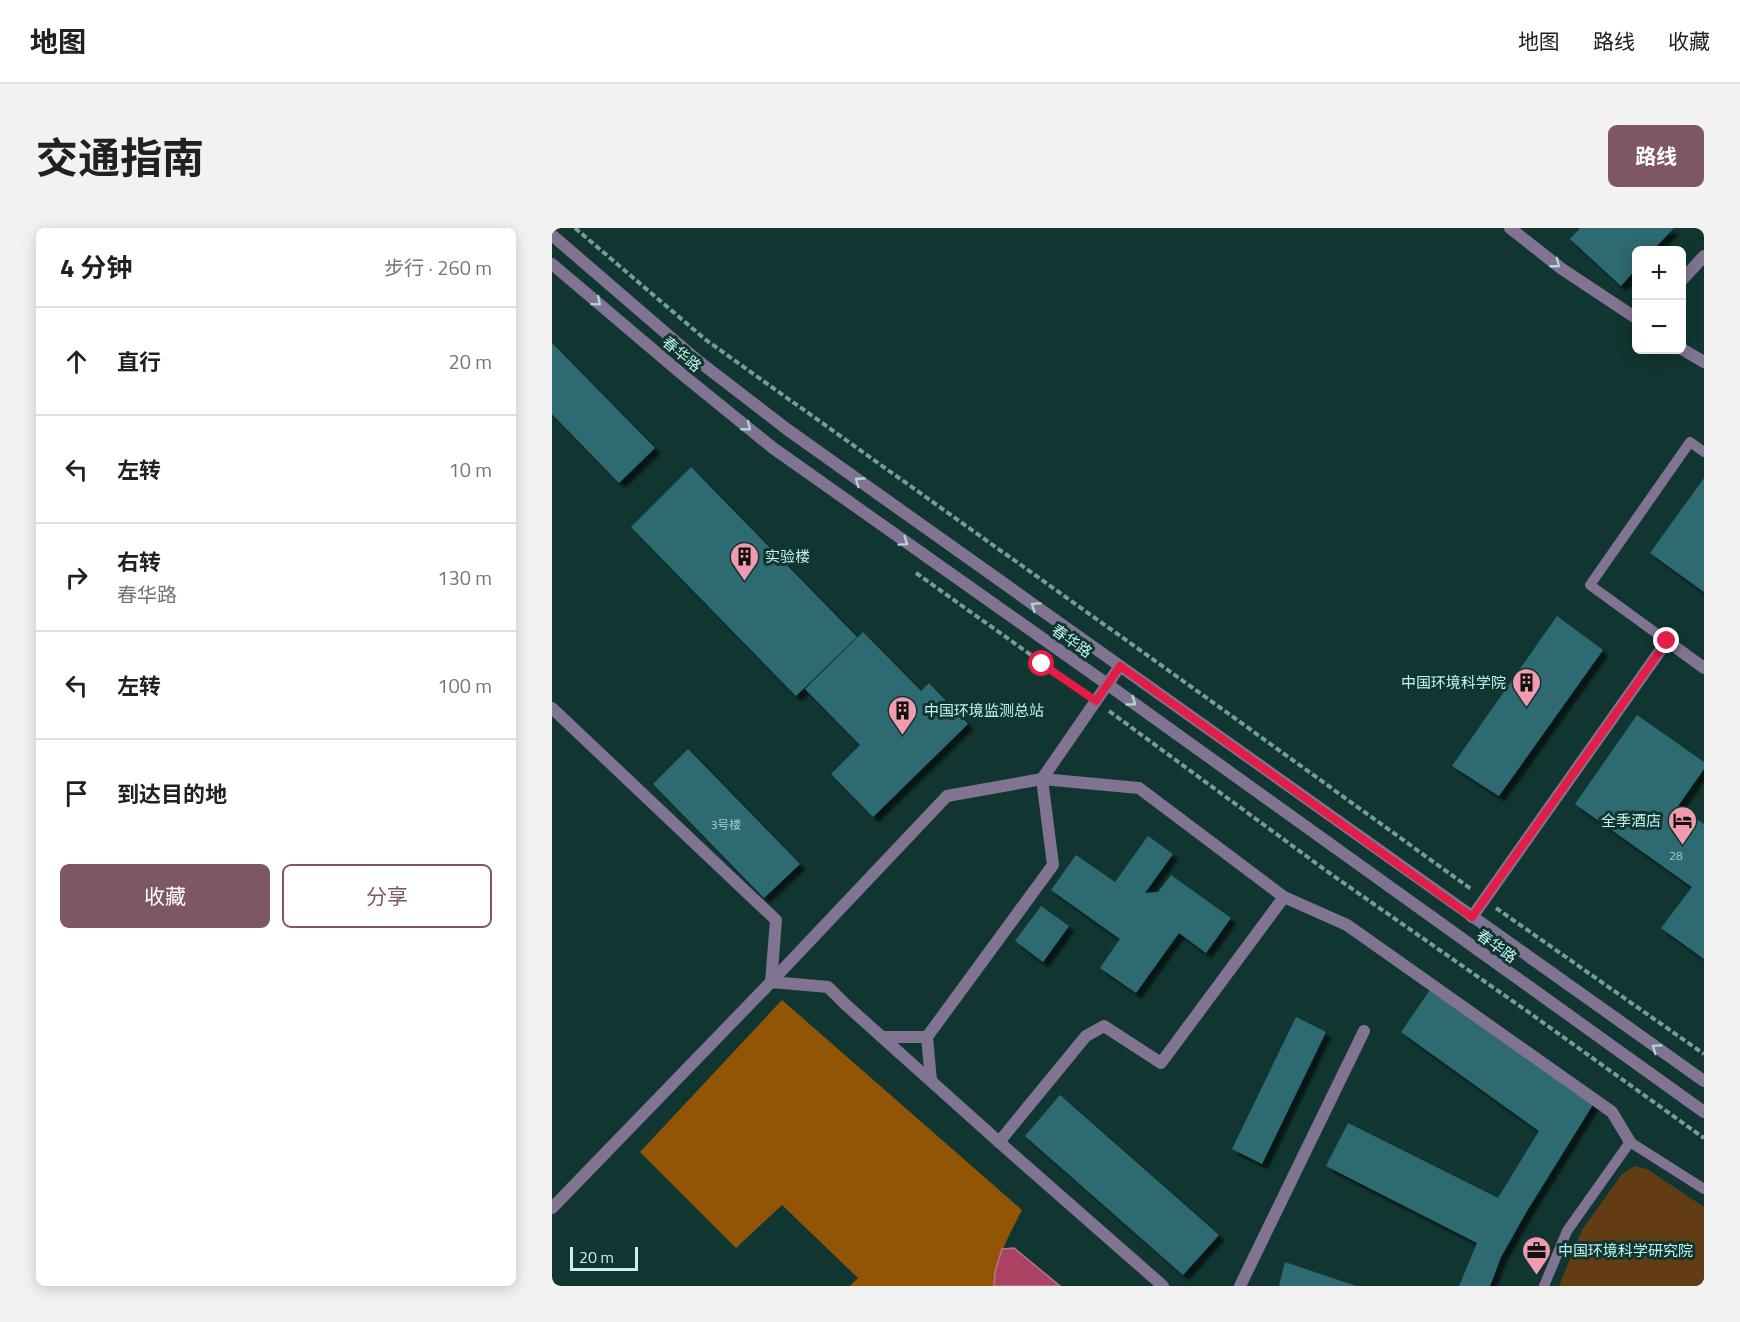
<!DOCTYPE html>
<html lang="zh">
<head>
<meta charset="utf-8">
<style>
  body { margin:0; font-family:"Titillium Web","Noto Sans SC",sans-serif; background:#f2f2f2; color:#202124 }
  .controls { position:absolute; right:18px; top:18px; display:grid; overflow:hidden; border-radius:9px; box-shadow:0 3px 15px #0003 }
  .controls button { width:54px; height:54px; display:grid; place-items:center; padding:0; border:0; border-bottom:2px solid #e0e0e0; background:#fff; color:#202124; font:30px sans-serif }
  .scale { position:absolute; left:18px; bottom:15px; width:68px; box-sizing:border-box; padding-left:6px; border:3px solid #c1f4ec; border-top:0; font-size:16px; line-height:21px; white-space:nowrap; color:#c1f4ec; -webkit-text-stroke:4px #113631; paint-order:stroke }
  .stop { position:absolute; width:18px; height:18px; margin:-14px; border:4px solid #e11d48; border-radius:50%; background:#fff }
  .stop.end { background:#e11d48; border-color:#fff; box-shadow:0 2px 6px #0008 }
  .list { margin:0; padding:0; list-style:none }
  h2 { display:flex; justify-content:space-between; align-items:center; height:78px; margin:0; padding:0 24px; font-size:26px }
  h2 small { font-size:20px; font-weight:400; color:#757577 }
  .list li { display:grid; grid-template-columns:39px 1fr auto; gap:18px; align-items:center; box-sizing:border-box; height:108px; padding:0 24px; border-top:2px solid #e0e0e0 }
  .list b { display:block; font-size:22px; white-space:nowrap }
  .list p { margin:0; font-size:20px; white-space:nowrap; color:#757577 }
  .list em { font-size:20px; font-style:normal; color:#757577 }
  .actions { display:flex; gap:12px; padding:18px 24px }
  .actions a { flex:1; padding:14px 0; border:2px solid #7e5763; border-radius:9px; text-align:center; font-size:21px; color:#7e5763 }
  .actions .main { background:#7e5763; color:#fff }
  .icon { flex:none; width:33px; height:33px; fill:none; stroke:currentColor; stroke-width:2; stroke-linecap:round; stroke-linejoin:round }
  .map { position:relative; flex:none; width:1152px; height:1058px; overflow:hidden; border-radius:9px }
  header { display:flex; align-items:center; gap:36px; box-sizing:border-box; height:84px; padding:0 30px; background:#fff; border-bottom:2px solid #e0e0e0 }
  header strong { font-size:28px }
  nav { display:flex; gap:33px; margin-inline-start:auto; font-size:21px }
  .intro { display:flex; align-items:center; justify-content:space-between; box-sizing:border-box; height:144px; padding:0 36px }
  h1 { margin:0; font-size:42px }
  .button { padding:15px 27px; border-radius:9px; background:#7e5763; color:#fff; font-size:21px; font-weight:700 }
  main { display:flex; gap:36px; padding:0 36px }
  aside { flex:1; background:#fff; border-radius:9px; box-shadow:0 3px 15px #0003 }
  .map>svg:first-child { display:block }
</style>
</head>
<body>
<header>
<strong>地图</strong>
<nav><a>地图</a><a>路线</a><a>收藏</a></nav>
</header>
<div class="intro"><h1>交通指南</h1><a class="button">路线</a></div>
<main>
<aside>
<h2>4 分钟<small>步行 · 260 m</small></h2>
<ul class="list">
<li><svg class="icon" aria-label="ahead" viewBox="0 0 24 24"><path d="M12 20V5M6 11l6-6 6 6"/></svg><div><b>直行</b></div><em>20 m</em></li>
<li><svg class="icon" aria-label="left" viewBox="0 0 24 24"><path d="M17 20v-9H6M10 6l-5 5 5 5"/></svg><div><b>左转</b></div><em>10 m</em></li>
<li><svg class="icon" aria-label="right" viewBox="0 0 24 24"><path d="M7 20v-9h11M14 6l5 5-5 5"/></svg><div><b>右转</b><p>春华路</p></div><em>130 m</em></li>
<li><svg class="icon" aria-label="left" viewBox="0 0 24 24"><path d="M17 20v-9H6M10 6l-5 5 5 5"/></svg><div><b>左转</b></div><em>100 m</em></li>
<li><svg class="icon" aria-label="arrive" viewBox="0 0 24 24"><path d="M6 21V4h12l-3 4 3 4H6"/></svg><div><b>到达目的地</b></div></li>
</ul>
<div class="actions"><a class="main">收藏</a><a>分享</a></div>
</aside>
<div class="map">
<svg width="1152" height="1058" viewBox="0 0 1152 1058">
  <defs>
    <filter id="shadow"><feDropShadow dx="5.5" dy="5.5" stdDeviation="1.5" flood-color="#0009"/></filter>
  </defs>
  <rect width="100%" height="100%" fill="#113631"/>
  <polygon fill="#623c13" points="1083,938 1095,941 1152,979 1152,1058 1007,1058 1030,1002 1070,946"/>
  <path fill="#915505" d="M230 772 470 982C457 1007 444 1030 442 1058H298L306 1050 230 977 184 1020 88 924Z"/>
  <polygon fill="#ac4262" stroke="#b2778b" stroke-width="1.5" points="462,1020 508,1058 442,1058 443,1044 450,1021"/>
  <g fill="#2d6b71" filter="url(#shadow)">
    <polygon points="1028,0 1122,0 1101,22 1084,22 1084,41 1069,58 1018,11"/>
    <polygon points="0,115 103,220 67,255 0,186"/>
    <polygon points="139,239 305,409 244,468 79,299"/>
    <polygon points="1152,250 1152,364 1098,325"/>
    <polygon points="1005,388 1051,422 947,568 900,538"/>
    <polygon points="311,404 369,463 377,455 416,496 321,589 279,546 308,517 253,461"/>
    <polygon points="1085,487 1152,534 1152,541 1126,578 1152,596 1152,731 1109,700 1140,659 1023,576"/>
    <polygon points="136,521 248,636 212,670 101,556"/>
    <polygon points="596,608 621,626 593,665 606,664 619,647 679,690 654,725 627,705 584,765 548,740 568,711 499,662 524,627 563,654"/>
    <polygon points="489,678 517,698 491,734 463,713"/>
    <polygon points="878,762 1042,875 975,983 949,1029 938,1058 907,1058 925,1015 774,938 796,895 946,970 987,903 849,804"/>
    <polygon points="744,789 774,804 710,936 680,921"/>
    <polygon points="508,867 667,1007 631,1047 473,908"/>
    <polygon points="733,1034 804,1058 727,1058"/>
  </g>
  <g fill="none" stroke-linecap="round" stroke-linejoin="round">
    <g stroke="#719e97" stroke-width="4" stroke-dasharray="6 3" stroke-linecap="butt">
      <polyline points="23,0 154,112 641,460 919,661"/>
      <polyline points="364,345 531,464"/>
      <polyline points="557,483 776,644 972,781 1152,910"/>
      <polyline points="944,680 1152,826"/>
    </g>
    <g stroke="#817492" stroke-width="10">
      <polyline points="1115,413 1038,357 1138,214 1152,224"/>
      <polyline points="992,1058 1015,1003 1078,914 1152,961"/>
    </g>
    <g stroke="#817492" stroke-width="12">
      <polyline points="958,0 1010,41 1084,90"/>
      <polyline points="1130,52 1152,28"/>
      <polyline points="1130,121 1152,134"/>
      <polyline points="0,480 224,692 219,754"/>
      <polyline points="732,669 795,697 1060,884 1078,914"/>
      <polyline points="920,689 1115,413 1152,440"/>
      <polyline points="330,809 375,809 379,853"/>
      <polyline points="375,809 501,637 490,551 568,438"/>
      <polyline points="447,914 611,1058"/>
      <polyline points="0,980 219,754 276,759 293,776 447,914 534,808 552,798 609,835 732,669 587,560 490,551 395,568 219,754"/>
      <polyline points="688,1058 812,803"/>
    </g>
    <g stroke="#817492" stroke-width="12">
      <polyline points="0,7 145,132 236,202 1152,853"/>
      <polyline points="0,36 131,147 221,220 555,456 1152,884"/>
    </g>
  </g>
  <defs><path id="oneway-chevron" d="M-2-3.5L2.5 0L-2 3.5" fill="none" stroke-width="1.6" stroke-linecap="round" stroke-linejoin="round" transform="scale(1.5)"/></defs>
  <g stroke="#b1d4d6">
    <use href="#oneway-chevron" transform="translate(1004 36) rotate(38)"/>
    <use href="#oneway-chevron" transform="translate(45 74) rotate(40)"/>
    <use href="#oneway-chevron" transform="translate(195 199) rotate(39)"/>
    <use href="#oneway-chevron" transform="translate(307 253) rotate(-144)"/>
    <use href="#oneway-chevron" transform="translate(352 314) rotate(35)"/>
    <use href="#oneway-chevron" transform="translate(483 378) rotate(-145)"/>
    <use href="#oneway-chevron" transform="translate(580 474) rotate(36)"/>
    <use href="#oneway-chevron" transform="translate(1104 820) rotate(-145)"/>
  </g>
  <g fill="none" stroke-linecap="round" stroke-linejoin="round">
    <polyline stroke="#e11d48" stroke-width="8" points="490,436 544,473 568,438 920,689 1115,413"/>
  </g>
  <defs>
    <symbol id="building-pin" viewBox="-11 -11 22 30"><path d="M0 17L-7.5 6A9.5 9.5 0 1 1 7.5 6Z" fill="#f29aaf" stroke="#113631"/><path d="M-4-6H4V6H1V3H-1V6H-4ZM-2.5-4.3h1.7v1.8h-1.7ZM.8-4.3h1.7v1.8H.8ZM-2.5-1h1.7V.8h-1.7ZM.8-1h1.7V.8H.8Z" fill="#111"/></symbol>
    <symbol id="hotel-pin" viewBox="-11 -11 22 30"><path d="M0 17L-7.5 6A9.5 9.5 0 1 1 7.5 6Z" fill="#f29aaf" stroke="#113631"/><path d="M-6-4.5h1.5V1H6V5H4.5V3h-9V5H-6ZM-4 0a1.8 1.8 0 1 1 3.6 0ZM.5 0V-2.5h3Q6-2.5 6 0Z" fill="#111"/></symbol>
    <symbol id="office-pin" viewBox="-11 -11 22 30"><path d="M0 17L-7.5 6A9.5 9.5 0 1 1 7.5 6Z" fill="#f29aaf" stroke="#113631"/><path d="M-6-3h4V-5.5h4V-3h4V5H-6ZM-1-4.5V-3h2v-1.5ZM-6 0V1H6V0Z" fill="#111"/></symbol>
  </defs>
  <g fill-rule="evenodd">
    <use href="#building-pin" x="176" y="312" width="33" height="45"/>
    <use href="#building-pin" x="958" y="438" width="33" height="45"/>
    <use href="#building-pin" x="334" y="466" width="33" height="45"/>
    <use href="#hotel-pin" x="1114" y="576" width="33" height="45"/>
    <use href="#office-pin" x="968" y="1006" width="33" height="45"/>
  </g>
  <g text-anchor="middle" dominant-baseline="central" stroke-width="6" stroke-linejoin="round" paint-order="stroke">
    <g font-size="12" fill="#9cd2cd">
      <text x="174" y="596">3号楼</text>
      <text x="1124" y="627">28</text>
    </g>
    <g font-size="15" fill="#c1f4ec" stroke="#113631">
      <text transform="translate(130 126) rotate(40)">春华路</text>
      <text transform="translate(520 413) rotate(35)">春华路</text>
      <text transform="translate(945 718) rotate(36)">春华路</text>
    </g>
    <g font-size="15" fill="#c1f4ec" stroke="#113631" text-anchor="start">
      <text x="213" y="328">实验楼</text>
      <text x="954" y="454" text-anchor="end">中国环境科学院</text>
      <text x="372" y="482">中国环境监测总站</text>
      <text x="1109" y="592" text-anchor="end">全季酒店</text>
      <text x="1006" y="1022">中国环境科学研究院</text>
    </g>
  </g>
</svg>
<div class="controls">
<button>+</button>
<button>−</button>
</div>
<div class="scale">20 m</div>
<div class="stop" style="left:490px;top:436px"></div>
<div class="stop end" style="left:1115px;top:413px"></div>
</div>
</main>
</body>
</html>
